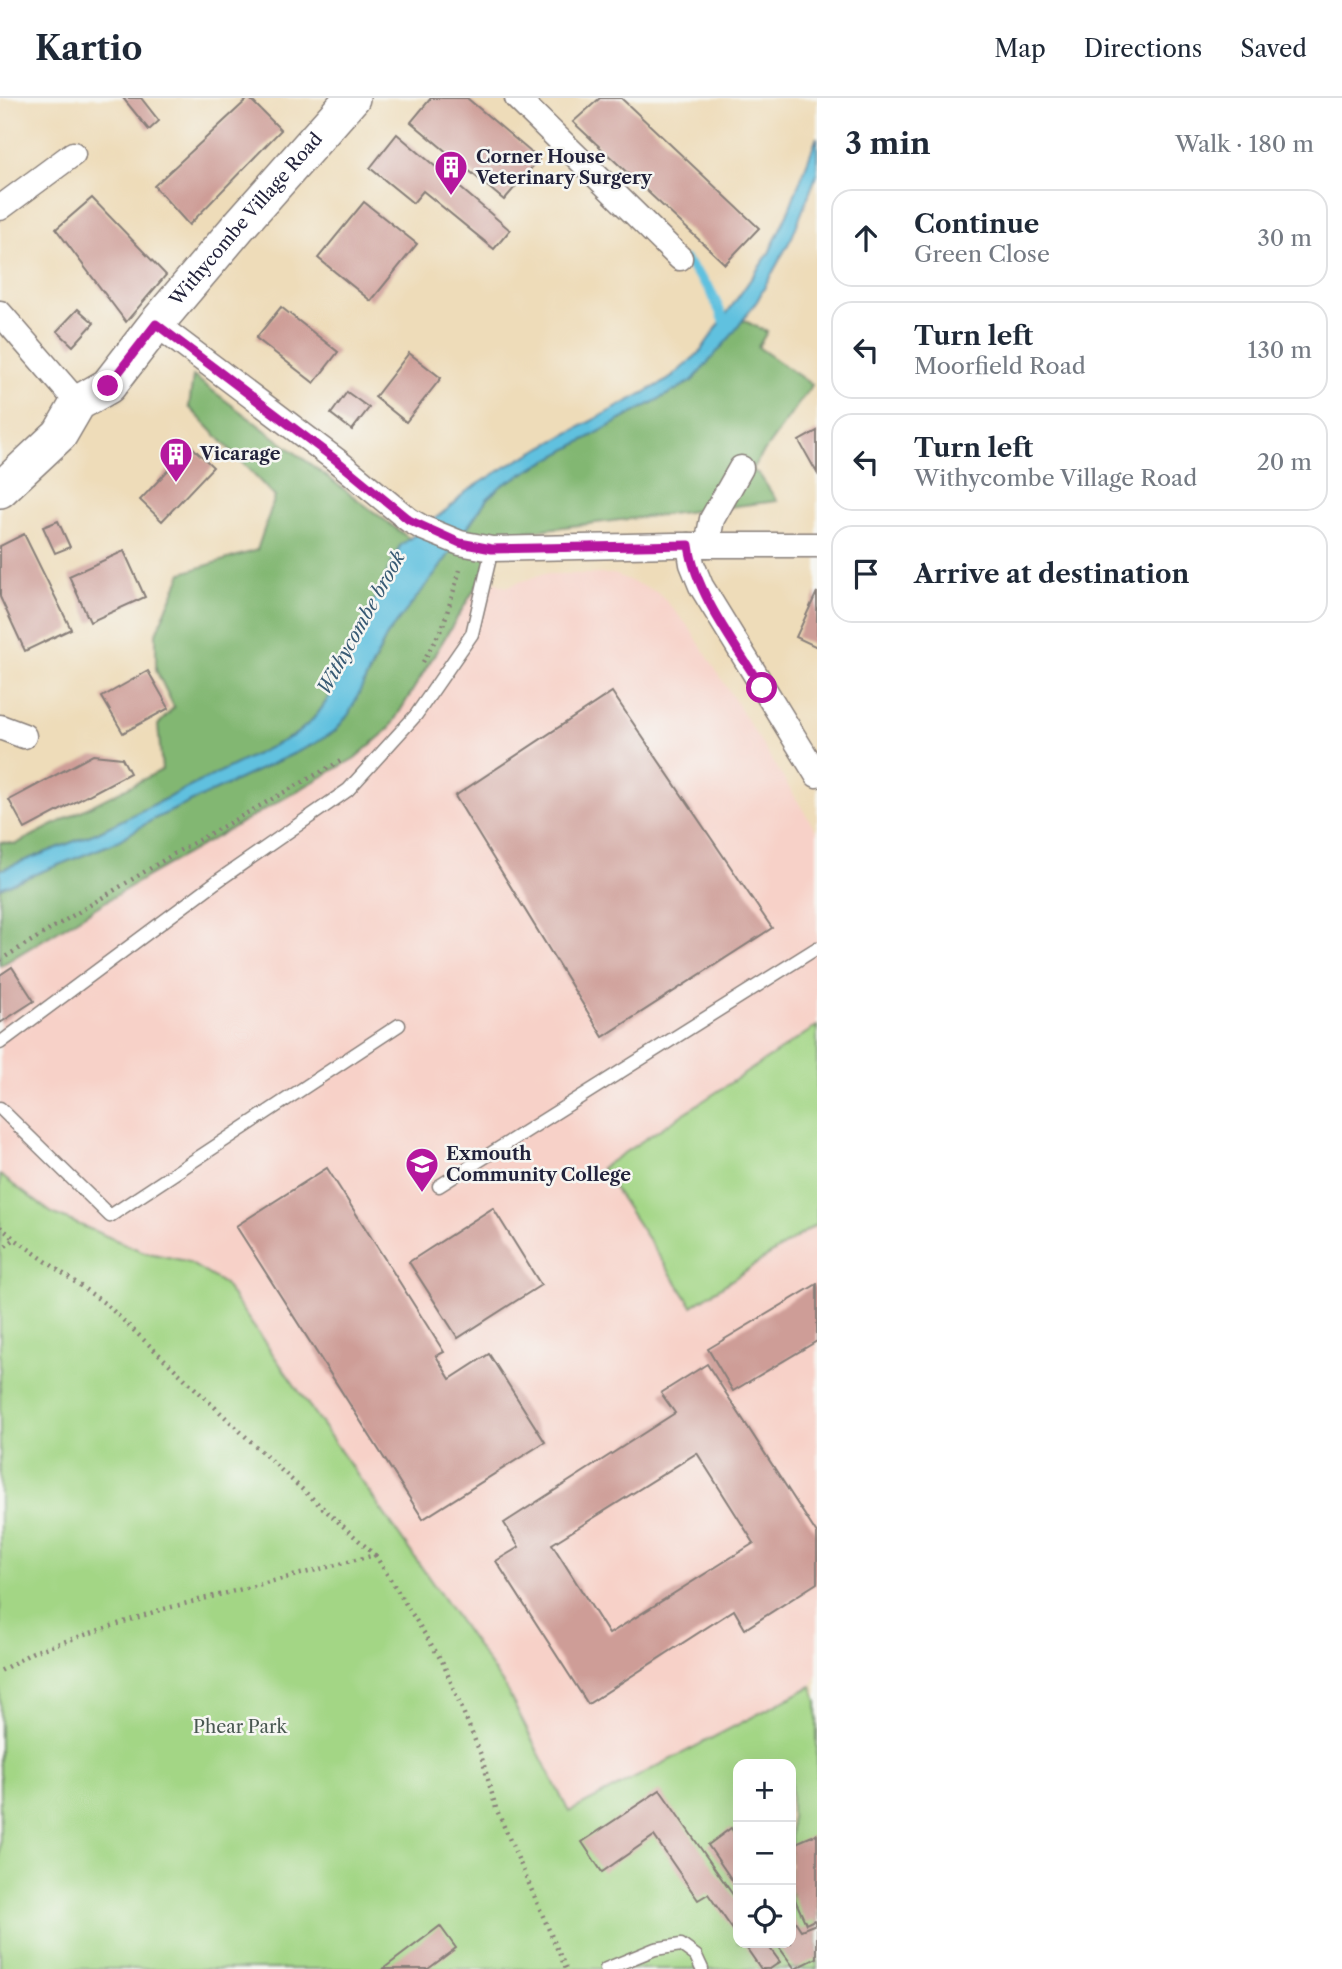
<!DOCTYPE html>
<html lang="en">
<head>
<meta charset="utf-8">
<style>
  body { margin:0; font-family:"Libre Caslon Text",serif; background:#f6f6f7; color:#1f2937 }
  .controls { position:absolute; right:21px; bottom:21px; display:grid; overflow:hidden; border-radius:14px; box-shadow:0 7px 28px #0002 }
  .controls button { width:63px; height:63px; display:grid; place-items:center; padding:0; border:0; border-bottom:2px solid #e0e1e3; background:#fff; color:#1f2937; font:35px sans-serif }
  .stop { position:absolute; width:21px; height:21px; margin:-16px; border:5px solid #b5179e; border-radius:50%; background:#fff }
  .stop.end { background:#b5179e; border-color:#fff; box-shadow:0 2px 7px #0008 }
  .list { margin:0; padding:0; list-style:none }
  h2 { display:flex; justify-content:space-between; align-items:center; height:91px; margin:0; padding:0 28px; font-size:30px }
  h2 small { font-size:23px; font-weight:400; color:#747a83 }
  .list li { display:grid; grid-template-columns:46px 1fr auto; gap:21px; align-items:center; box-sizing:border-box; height:98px; margin:0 14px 14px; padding:0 14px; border:2px solid #e0e1e3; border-radius:21px }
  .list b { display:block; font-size:26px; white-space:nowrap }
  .list p { margin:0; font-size:23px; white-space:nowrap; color:#747a83 }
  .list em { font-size:23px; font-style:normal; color:#747a83 }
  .icon { flex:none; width:38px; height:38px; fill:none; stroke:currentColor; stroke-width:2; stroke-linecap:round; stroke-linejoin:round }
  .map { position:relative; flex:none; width:817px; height:1871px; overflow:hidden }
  header { display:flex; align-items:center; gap:42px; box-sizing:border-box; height:98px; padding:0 35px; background:#fff; border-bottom:2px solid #e0e1e3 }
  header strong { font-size:33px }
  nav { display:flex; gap:38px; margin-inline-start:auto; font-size:24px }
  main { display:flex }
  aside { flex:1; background:#fff }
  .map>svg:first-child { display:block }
</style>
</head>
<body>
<header>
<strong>Kartio</strong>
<nav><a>Map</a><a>Directions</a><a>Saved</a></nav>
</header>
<main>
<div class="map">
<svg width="817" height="1871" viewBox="0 0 817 1871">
  <rect width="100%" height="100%" fill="#f6f6f2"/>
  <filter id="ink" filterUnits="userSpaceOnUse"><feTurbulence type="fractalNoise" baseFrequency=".0143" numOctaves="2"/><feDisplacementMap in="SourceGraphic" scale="14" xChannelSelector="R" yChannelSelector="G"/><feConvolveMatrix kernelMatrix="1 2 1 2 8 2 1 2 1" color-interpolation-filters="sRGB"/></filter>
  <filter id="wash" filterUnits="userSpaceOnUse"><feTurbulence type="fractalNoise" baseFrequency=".00686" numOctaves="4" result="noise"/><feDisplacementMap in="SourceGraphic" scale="28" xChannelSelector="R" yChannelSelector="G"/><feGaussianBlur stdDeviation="1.57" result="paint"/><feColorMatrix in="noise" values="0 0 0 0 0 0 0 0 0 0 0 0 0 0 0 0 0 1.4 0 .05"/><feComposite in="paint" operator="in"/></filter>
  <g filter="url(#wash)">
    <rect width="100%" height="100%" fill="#eedcb9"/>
    <polygon fill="#f7d1c8" points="542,476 614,476 659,495 689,529 817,734 817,1577 812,1588 569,1715 505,1589 224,1187 186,1163 144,1154 52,1115 0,1077 0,868 146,779 355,660 389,630 482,479 506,489"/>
    <g fill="#a3d685" stroke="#627c60" stroke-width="2" fill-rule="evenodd">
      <polygon points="817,928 817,1126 692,1208 601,1070"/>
      <path d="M0 1077 52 1115 144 1154 186 1163 224 1186 505 1589 569 1714 812 1588 817 1604V1871H0ZM738 1666H791V1845H738Z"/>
    </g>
    <g fill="#82b772" stroke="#526c56" stroke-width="2">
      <polygon points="743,222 767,234 758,249 812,287 751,372 759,376 777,403 497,437 482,479 389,631 355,660 146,779 0,868 0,790 114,745 154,721 312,647 335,633 371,572 387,537 436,475 487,401 502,387 692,283"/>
      <path d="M193 278 410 441 400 448 330 597C320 615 310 626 293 638L96 735 0 772V744L16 746 162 672 158 627 174 609 156 572V535L182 475 257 452 275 399 189 309Z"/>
    </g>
    <path fill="#61c1df" stroke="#42728d" stroke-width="2" d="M817 39V76L792 139 757 203 731 238 692 283 502 387 487 401 436 475 387 537 349 616 335 633 312 647 154 721 114 745 0 790V772L96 735 293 638C310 626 320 615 330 597L400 448 455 405 464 395 507 368 668 282 699 255 769 155 788 114Z"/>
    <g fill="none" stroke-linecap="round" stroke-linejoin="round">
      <polyline stroke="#61c1df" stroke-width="10" points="685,162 709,190 727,228"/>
    </g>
    <g id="blocks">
      <g fill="#ce9d97" fill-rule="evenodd">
        <polygon points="123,0 141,0 159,23 149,32"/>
        <polygon points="249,0 281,32 189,127 154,88"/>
        <polygon points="431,0 467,0 539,61 504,102 411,24"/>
        <polygon points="600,0 621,0 759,130 725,166 573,24"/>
        <polygon points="397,36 510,132 494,151 423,93 413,105 370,70"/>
        <polygon points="92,100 166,177 126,224 56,131"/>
        <polygon points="364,104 417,146 371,203 318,160"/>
        <polygon points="281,209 338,254 314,285 256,240"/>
        <polygon points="78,211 94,225 73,248 57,233"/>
        <polygon points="409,255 441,280 406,324 375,299"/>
        <polygon points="347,294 369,310 352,332 331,316"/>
        <polygon points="817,333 817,375 799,343"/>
        <polygon points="191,348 213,369 162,423 140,402"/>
        <polygon points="58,423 70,449 55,455 43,429"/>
        <polygon points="24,436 71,531 25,553 0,499 0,448"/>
        <polygon points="124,453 145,499 90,524 69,478"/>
        <polygon points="817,494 817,549 796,539"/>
        <polygon points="148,573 169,610 123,635 102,599"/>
        <polygon points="612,594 772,830 603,939 455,698"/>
        <polygon points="93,657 122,660 130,675 25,731 9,702"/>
        <polygon points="12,869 34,903 0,925 0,877"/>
        <polygon points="327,1070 444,1254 436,1258 450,1281 489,1256 545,1344 423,1421 236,1128"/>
        <polygon points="493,1110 541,1187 458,1240 409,1164"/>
        <polygon points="817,1186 817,1243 733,1293 708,1251"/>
        <path d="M707 1266 817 1436V1485L745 1531 734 1512 588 1606 496 1463 519 1449 504 1425 675 1315 661 1295ZM697 1355 754 1445 609 1536 552 1446Z"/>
        <polygon points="660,1692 738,1804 738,1839 708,1796 698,1802 654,1738 602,1774 582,1744"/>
        <polygon points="731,1730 738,1741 738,1791 708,1747"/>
        <polygon points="817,1736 817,1860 795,1871 776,1845 791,1845 791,1817 801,1832 816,1826 814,1822 806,1826 791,1793 791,1747"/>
        <polygon points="440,1828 456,1850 428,1871 383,1871"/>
        <polygon points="743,1845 766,1845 780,1864 770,1871 761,1871"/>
      </g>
    </g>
  </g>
  <g filter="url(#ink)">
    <use href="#blocks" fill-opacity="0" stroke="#887f7a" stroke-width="2"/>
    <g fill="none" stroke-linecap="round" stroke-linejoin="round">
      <defs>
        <g id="lane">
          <polyline points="0,945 216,784 348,692 416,617 472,536 492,451"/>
          <polyline points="0,1010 110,1118 399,927"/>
          <polyline points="439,1088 817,850"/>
          <polyline points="606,1871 655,1851 681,1847 696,1858 702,1871"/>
        </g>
        <g id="street">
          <polyline points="517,0 680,160"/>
          <polyline points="0,110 73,56"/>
          <polyline points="0,215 78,305"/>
          <polyline points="156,226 336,362 409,422 423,430 460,445 492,451 673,447 817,447"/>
          <polyline points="689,447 692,466 701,488 817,677"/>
          <polyline points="707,447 712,421 741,370"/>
          <polyline points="0,629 24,638"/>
        </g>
        <g id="secondary">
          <path id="s1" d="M0 392 60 336 78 305 108 288 156 226 238 129 352 0"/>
        </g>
      </defs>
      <use href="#lane" stroke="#887f7a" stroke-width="15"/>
      <use href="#street" stroke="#887f7a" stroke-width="27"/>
      <use href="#secondary" stroke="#887f7a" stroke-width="38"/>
      <g stroke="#887f7a" stroke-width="4.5" stroke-dasharray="2 5" stroke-linecap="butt">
        <polyline points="423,564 443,528 460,472"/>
        <polyline points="0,862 177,754 344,661"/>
        <polyline points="0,1129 15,1141"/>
        <polyline points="0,1152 15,1141 107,1207 282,1373 375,1457 160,1512 33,1554 0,1573"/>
        <polyline points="375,1457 443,1565 481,1657 496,1710 566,1871"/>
      </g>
      <use href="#lane" stroke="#fff" stroke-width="12"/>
      <use href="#street" stroke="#fff" stroke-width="24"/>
      <use href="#secondary" stroke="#fff" stroke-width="35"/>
    </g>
  </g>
  <g fill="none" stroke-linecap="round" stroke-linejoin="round" filter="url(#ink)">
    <path stroke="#b5179e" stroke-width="9" d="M108 288 156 226 336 362 409 422 460 445 492 451 689 447C695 495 737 549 762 590"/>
  </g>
  <defs>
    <symbol id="building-pin" viewBox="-11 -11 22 30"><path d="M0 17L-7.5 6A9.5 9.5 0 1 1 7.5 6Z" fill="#b5179e" stroke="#f6f6f2"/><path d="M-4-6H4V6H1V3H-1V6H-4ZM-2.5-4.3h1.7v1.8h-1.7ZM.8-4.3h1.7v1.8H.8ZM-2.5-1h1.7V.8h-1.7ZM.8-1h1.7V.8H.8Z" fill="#fff"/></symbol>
    <symbol id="school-pin" viewBox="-11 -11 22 30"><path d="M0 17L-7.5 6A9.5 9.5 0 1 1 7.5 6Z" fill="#b5179e" stroke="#f6f6f2"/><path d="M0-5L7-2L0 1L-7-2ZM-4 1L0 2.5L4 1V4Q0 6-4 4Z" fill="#fff"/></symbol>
  </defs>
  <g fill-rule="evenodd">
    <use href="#building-pin" x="432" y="50" width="38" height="52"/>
    <use href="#building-pin" x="157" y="337" width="38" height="52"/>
    <use href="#school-pin" x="403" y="1047" width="38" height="52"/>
  </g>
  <g text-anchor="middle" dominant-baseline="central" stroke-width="5" stroke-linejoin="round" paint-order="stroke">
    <g font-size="18" font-weight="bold" fill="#22223b" stroke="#f6f6f2" text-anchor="start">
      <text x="476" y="59">Corner House<tspan x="476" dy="21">Veterinary Surgery</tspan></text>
      <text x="200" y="356">Vicarage</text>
      <text x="446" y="1056">Exmouth<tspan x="446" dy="21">Community College</tspan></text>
    </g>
    <g font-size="18" fill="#22223b" stroke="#f6f6f2">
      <text stroke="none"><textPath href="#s1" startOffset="369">Withycombe Village Road</textPath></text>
    </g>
    <g font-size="18" fill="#495851" stroke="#f6f6f2">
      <text x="240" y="1629">Phear Park</text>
    </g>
    <g font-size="19" font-style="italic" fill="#385a74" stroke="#f6f6f2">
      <text transform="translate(361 525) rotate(-61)">Withycombe brook</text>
    </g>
  </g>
</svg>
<div class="controls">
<button>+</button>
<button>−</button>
<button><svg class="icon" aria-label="locate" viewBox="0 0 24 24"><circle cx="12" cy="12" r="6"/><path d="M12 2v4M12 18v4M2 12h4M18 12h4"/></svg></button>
</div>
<div class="stop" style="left:762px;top:590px"></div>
<div class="stop end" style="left:108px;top:288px"></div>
</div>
<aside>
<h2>3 min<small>Walk · 180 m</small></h2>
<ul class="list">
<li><svg class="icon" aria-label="ahead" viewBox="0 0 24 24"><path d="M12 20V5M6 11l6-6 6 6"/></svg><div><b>Continue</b><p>Green Close</p></div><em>30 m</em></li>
<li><svg class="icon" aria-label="left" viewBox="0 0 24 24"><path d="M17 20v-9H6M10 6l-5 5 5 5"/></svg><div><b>Turn left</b><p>Moorfield Road</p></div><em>130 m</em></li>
<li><svg class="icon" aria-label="left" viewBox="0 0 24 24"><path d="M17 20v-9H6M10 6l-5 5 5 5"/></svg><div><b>Turn left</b><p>Withycombe Village Road</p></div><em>20 m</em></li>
<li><svg class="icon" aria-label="arrive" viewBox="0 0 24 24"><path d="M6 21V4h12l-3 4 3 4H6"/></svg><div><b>Arrive at destination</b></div></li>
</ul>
</aside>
</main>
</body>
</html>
